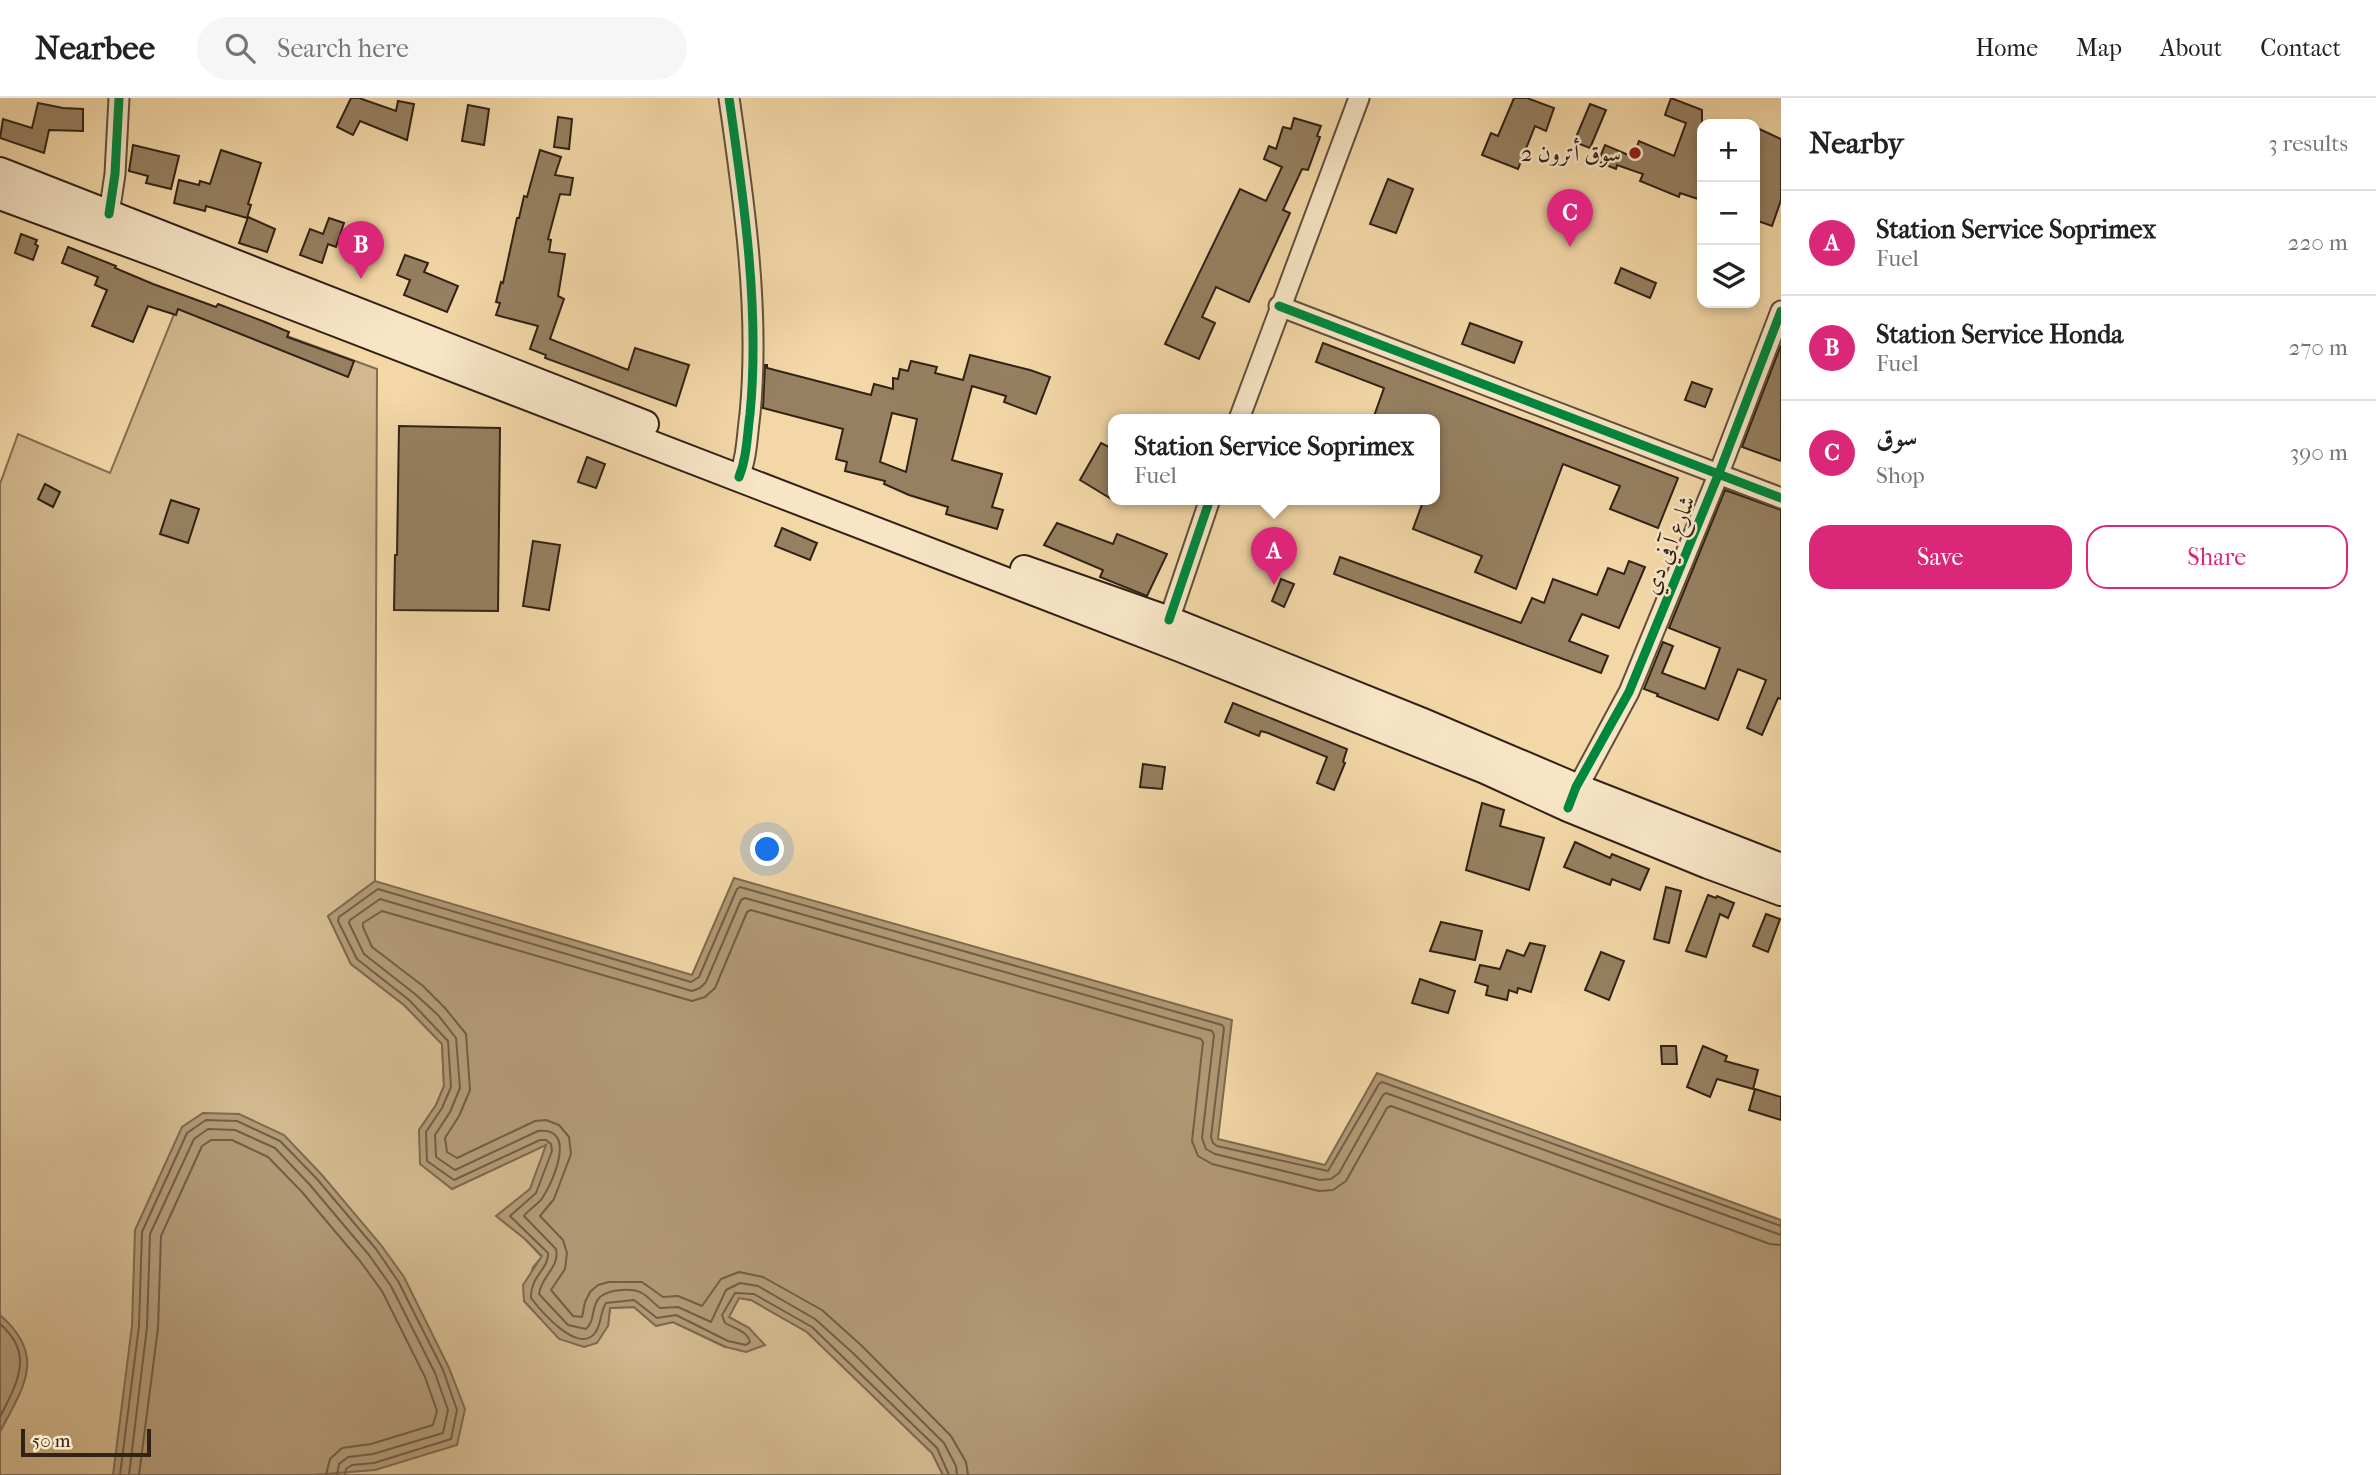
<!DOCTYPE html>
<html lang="en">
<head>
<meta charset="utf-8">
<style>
  body { margin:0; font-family:"IM FELL French Canon",Amiri,serif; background:#f6f6f6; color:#222 }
  .controls { position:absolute; right:21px; top:21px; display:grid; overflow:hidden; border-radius:14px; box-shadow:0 4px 10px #0003 }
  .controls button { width:63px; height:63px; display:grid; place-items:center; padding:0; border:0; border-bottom:2px solid #e0e0e0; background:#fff; color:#222; font:35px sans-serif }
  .scale { position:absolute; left:21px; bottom:18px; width:130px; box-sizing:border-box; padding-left:7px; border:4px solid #312215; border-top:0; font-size:19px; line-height:24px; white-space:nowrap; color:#312215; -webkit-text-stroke:5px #f7e5c6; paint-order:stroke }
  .you { position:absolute; left:768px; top:752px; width:24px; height:24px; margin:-18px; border:5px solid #fff; border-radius:50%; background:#1a73e8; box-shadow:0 0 0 10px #1a73e833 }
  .badge { display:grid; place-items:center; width:46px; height:46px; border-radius:50%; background:#db2777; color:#fff; font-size:23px; font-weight:700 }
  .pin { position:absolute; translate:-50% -58px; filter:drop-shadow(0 2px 4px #0008) }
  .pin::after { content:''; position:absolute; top:37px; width:24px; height:21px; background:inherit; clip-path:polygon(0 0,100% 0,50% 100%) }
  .popup { position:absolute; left:1108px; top:316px; width:332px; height:91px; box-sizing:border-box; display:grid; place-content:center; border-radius:14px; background:#fff; filter:drop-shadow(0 2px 5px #0005); font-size:23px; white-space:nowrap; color:#767676 }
  .popup b { font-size:26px; color:#222 }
  .popup::after { content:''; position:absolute; left:50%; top:100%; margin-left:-14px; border:14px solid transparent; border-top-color:#fff }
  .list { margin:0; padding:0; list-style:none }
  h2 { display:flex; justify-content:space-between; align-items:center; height:91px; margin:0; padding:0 28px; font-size:30px }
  h2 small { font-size:23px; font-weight:400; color:#767676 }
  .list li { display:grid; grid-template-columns:46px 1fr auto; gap:21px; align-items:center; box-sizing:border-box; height:105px; padding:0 28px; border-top:2px solid #e0e0e0 }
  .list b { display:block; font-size:26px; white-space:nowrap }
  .list p { margin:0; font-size:23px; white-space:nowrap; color:#767676 }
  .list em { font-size:23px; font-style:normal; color:#767676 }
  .actions { display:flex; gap:14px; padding:21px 28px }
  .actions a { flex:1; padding:16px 0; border:2px solid #db2777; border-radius:21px; text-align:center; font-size:24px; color:#db2777 }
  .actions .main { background:#db2777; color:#fff }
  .icon { flex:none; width:38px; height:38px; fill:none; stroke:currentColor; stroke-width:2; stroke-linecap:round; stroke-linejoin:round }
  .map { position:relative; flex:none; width:1781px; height:1377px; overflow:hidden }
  header { display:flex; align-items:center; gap:42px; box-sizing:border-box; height:98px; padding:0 35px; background:#fff; border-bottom:2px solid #e0e0e0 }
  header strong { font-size:33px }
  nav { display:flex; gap:38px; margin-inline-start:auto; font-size:24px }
  .search { width:490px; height:63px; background:#f6f6f6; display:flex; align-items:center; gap:18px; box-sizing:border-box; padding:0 24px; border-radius:38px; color:#767676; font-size:26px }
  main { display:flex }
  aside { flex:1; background:#fff }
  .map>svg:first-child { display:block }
</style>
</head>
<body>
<header>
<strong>Nearbee</strong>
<div class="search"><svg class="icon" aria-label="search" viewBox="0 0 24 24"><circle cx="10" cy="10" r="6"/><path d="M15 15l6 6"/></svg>Search here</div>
<nav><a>Home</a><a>Map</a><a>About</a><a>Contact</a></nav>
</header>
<main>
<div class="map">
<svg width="1781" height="1377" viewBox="0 0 1781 1377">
  <rect width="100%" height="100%" fill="#f3d7a7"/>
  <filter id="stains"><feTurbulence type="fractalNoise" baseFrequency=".00286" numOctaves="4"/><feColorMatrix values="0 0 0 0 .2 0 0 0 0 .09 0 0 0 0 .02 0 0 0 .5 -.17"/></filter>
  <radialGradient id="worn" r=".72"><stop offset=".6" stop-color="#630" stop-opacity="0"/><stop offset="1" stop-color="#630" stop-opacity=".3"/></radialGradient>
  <polygon fill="#d2b88e" stroke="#826d52" stroke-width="2" points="181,199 377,271 375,783 328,818 351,866 404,907 442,946 444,988 436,1007 419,1032 452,1091 547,1046 530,1091 497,1118 525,1141 542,1159 533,1169 524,1203 540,1220 608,1228 610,1210 634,1209 656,1228 673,1224 725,1249 749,1230 728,1219 739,1200 751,1202 807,1234 932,1355 943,1377 0,1377 0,386 18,336 110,375"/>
  <g fill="#b19975" stroke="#7e694f" stroke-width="2">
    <polygon points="734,780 1232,922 1218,1041 1325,1067 1377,975 1781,1122 1781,1377 943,1377 932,1355 807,1234 751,1202 739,1200 729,1219 749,1230 765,1247 746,1254 726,1249 673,1224 656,1228 634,1209 610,1210 608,1228 597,1245 584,1249 559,1241 524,1203 523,1187 542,1158 525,1141 496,1118 530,1091 546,1047 452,1091 420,1066 419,1032 436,1007 444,988 442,946 404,907 351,866 328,818 375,783 692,877"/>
    <polygon points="203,1015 239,1016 284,1037 322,1077 381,1147 404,1179 449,1270 465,1311 457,1347 375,1372 312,1377 113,1377 132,1228 135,1132 182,1029"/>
    <path d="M0 1217C47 1258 24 1288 0 1334Z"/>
  </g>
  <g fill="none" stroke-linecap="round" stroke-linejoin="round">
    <g stroke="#715e45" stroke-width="2">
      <path d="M0 1226C35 1256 17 1285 0 1319"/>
      <polyline points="120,1377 139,1228 142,1134 187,1035 206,1022 237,1023 280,1043 317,1081 376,1151 398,1183 443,1272 457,1312 451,1341 374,1365 352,1367 346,1371 345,1377"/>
      <polyline points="129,1377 147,1229 150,1136 194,1041 208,1031 235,1032 275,1050 310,1087 369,1157 391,1188 435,1275 448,1312 443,1335 373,1356 348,1359 339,1366 337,1377"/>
      <polyline points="139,1377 158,1230 161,1138 202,1048 211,1042 232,1042 268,1059 302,1094 360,1163 382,1193 425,1279 437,1313 433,1327 371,1346 342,1350 330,1361 326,1377"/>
      <path d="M949 1377 937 1350 812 1229 754 1196 735 1195 722 1217 725 1225C734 1230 747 1233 750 1244L746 1247 728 1243 676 1217 657 1220 634 1202 606 1205C600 1214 602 1225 595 1235 578 1257 541 1213 531 1200 530 1178 549 1171 548 1155L510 1118 536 1095 552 1053 551 1046 546 1042H540L454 1082 427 1063 426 1034 442 1010 451 989 448 943 409 902 357 861 338 823 339 819 378 791 691 884 699 879 737 791 740 789 1222 927 1224 930 1211 1039 1213 1045 1217 1048 1328 1073 1379 986 1382 984 1781 1128"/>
      <path d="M957 1377 956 1368 944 1345 854 1256 815 1221 758 1188 740 1185 726 1192 711 1224 678 1209 660 1210C654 1206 649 1199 642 1195 631 1189 601 1191 596 1205 591 1216 595 1221 586 1231L568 1227 539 1196C541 1178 560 1170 556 1151L524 1118C529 1111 539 1106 543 1099 554 1082 577 1028 538 1033L455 1072 436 1059 435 1037 450 1014 460 990 456 940 438 917 415 896 364 856 349 825 350 822 380 801 692 893 700 890 706 884 741 802 745 800 1212 933 1214 937 1202 1040 1206 1051 1215 1056 1320 1082 1331 1081 1339 1075 1383 997 1386 995 1781 1137"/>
      <polyline points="968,1377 966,1364 951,1338 862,1248 822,1212 763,1179 739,1174 721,1181 702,1208 678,1198 663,1199 642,1184 609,1184 598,1187 590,1194 585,1204 582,1219 573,1218 551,1192 565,1171 567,1155 563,1142 540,1118 554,1101 571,1056 569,1039 559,1027 546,1022 535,1023 457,1060 447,1054 445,1040 459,1018 470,992 466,936 445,910 423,888 372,849 363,829 363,825 382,813 692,903 705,899 715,890 747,814 751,812 1201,941 1203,944 1192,1043 1198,1058 1212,1066 1319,1093 1333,1092 1346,1083 1387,1010 1391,1008 1770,1146 1781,1147"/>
    </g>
  </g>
  <g fill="#968061" stroke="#312215" stroke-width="2" fill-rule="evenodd">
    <polygon points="351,0 359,0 396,13 398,3 414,6 407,42 360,23 353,37 337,29"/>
    <polygon points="1514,0 1527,0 1554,10 1546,33 1535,28 1518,71 1482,57 1491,35 1498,38"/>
    <polygon points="1671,0 1702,12 1702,88 1698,101 1680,95 1679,99 1640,83 1643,76 1617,67 1616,71 1598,64 1605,47 1633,59 1639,43 1674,58 1686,25 1665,17"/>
    <polygon points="38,5 63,10 83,11 83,33 49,32 44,55 0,40 3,21 32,30"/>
    <polygon points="1590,6 1606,12 1590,50 1574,44"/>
    <polygon points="468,7 489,11 484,47 462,43"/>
    <polygon points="558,19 572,21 569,51 554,49"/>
    <polygon points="1294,20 1321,28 1317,38 1320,39 1308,72 1302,71 1283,112 1290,115 1249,204 1216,189 1202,219 1215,225 1199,261 1165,246 1240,91 1266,103 1282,69 1264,61 1269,48 1276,51 1283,29 1291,31"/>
    <polygon points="1755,29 1781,41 1781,102 1772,128 1755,122"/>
    <polygon points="133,47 179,58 171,91 146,85 148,78 129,73"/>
    <polygon points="221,52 261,65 248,106 251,107 247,120 206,108 205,113 174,105 179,82 199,87 200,83 210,86"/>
    <polygon points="540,52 561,59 555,77 573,80 570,97 560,96 548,141 551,142 549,154 565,156 558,198 564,201 550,241 628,272 635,250 689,267 676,308 545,260 546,257 530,251 538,228 496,217 500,205 496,204 501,184 503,185 517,120 519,120 524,98 527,99"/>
    <polygon points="1388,81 1413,91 1396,135 1370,126"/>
    <polygon points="248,119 275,131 267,154 239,145"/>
    <polygon points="329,120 344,125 336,149 328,146 322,165 300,157 310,131 323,136"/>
    <polygon points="21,136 37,142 35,146 38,148 33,162 15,155"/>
    <polygon points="68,149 116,168 115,170 153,186 216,209 218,206 265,224 289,234 287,239 354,263 348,279 178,211 176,217 148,208 133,244 92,228 107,192 95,187 98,179 62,165"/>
    <polygon points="405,157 428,165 424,174 458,188 447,214 404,197 410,182 397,177"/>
    <polygon points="1621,170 1656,185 1650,200 1615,185"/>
    <polygon points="1470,225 1522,244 1514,265 1462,246"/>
    <polygon points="1323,245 1678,380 1658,430 1610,411 1620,388 1563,366 1516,491 1475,474 1482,458 1413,431 1424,401 1435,401 1435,321 1373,321 1384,290 1316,264"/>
    <polygon points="1781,247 1781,363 1742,349"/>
    <path d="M970 257 1030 272 1050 279 1036 316 1004 304 1006 298 972 288 952 362 1002 376 992 409 1003 412 997 431 946 416 948 409 909 397 884 386 885 383 845 373 847 364 836 361 843 331 763 310 765 267H767V270L871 297 874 286 893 291V280L898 281 900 271 908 273 911 263 937 269 935 275 963 282ZM892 315 917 321 906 374 880 364Z"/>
    <polygon points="1692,284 1712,291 1705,309 1685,302"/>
    <polygon points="399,328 500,330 498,513 394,512 395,457 397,457"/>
    <polygon points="1101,345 1113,351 1113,402 1080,382"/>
    <polygon points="587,359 605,366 596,390 578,384"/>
    <polygon points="45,386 60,394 53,409 38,401"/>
    <polygon points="1725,392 1781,412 1781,601 1778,600 1762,637 1747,630 1766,582 1738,571 1718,622 1657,598 1658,596 1644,591 1663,544 1673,548 1662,575 1705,591 1720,550 1669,530"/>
    <polygon points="171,402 199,411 188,445 160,436"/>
    <polygon points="1057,425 1113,446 1117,436 1167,456 1147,498 1100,479 1103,472 1044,447"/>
    <polygon points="782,430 817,445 810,462 775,448"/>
    <polygon points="533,443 560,447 549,512 523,508"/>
    <polygon points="1340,459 1521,525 1532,500 1544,505 1553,481 1597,497 1608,470 1624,476 1629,463 1645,469 1619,530 1582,516 1569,543 1608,558 1601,575 1334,476"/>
    <polygon points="1281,481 1294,486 1284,509 1272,503"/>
    <polygon points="1233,605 1347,651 1343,664 1345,665 1334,692 1317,685 1327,659 1268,635 1261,633 1259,638 1225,624"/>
    <polygon points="1143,666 1165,669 1162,691 1140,689"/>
    <polygon points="1482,705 1504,712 1500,728 1544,740 1529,792 1466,772"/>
    <polygon points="1575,744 1610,760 1612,756 1649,771 1640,792 1612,781 1610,787 1564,769"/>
    <polygon points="1666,789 1681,793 1669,845 1654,841"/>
    <polygon points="1708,797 1716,800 1717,798 1734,805 1728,820 1720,816 1706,859 1686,853"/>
    <polygon points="1766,816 1780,821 1768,854 1753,848"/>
    <polygon points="1441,824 1482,833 1475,862 1430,853"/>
    <polygon points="1530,845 1545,848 1531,894 1518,890 1517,895 1509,892 1507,902 1486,897 1488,888 1475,884 1480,867 1500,871 1507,852 1524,858"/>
    <polygon points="1601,854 1624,863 1609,902 1585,892"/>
    <polygon points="1420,881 1455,893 1448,915 1412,905"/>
    <polygon points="1661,948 1676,948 1677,966 1662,966"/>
    <polygon points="1703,948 1727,958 1725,963 1758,972 1753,991 1717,981 1710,999 1687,989"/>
    <polygon points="1755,991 1781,999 1781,1022 1749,1012"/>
  </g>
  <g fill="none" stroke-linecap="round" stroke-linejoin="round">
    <defs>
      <g id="street">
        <path d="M729 0C744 102 760 213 750 316 747 338 747 359 739 379"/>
        <polyline points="109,116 115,76 119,0"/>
        <polyline points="1279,208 1781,400"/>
        <polyline points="1239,321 1359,0"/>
        <polyline points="1169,522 1210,401"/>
        <polyline points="1572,700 1629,594 1719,375 1781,213"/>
      </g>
      <g id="secondary">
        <polyline points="0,73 645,326"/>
        <polyline points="0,98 160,157 1180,550 1485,672 1568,710 1708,767 1781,794"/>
        <polyline points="1024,471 1169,522 1423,624 1576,689 1781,769"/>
      </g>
    </defs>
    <use href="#street" stroke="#624f3a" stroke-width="23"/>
    <use href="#secondary" stroke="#312215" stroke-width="30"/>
    <use href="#street" stroke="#f7e5c6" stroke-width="19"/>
    <use href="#secondary" stroke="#f7e5c6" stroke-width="26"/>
    <defs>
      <g id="cycleway">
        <path d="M729 0C744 102 760 213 750 316 747 338 747 359 739 379"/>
        <polyline points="109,116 115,76 119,0"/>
        <polyline points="1279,208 1781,400"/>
        <polyline points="1169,522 1210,401"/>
        <polyline points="1568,710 1576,689 1629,594 1719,375 1781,213"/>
      </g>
    </defs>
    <use href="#cycleway" stroke="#f7e5c6" stroke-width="13"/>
    <use href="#cycleway" stroke="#00873e" stroke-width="9"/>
  </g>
  <circle fill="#8f2418" stroke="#f7e5c6" stroke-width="2.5" cx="1635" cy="55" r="7"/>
  <g text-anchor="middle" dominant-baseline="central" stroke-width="5" stroke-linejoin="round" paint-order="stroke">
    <g font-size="23" fill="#312215" stroke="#f7e5c6" text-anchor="end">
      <text x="1621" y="55">سوق أترون 2</text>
    </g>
    <g font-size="23" fill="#312215" stroke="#f7e5c6">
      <text transform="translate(1669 447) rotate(-68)">شارع آ في دي</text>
    </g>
  </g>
  <rect width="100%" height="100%" filter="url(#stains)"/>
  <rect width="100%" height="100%" fill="url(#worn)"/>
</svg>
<div class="controls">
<button>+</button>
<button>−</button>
<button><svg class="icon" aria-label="layers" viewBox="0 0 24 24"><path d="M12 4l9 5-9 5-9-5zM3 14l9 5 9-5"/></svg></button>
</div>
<div class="scale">50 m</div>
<div class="you"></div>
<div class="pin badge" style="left:1274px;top:487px">A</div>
<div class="popup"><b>Station Service Soprimex</b>Fuel</div>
<div class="pin badge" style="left:361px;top:181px">B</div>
<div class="pin badge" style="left:1570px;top:149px">C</div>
</div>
<aside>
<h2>Nearby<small>3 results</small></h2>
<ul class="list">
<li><span class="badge">A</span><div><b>Station Service Soprimex</b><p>Fuel</p></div><em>220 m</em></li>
<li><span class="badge">B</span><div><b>Station Service Honda</b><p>Fuel</p></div><em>270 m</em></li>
<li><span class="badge">C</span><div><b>سوق</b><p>Shop</p></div><em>390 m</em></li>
</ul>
<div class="actions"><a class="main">Save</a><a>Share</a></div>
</aside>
</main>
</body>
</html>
